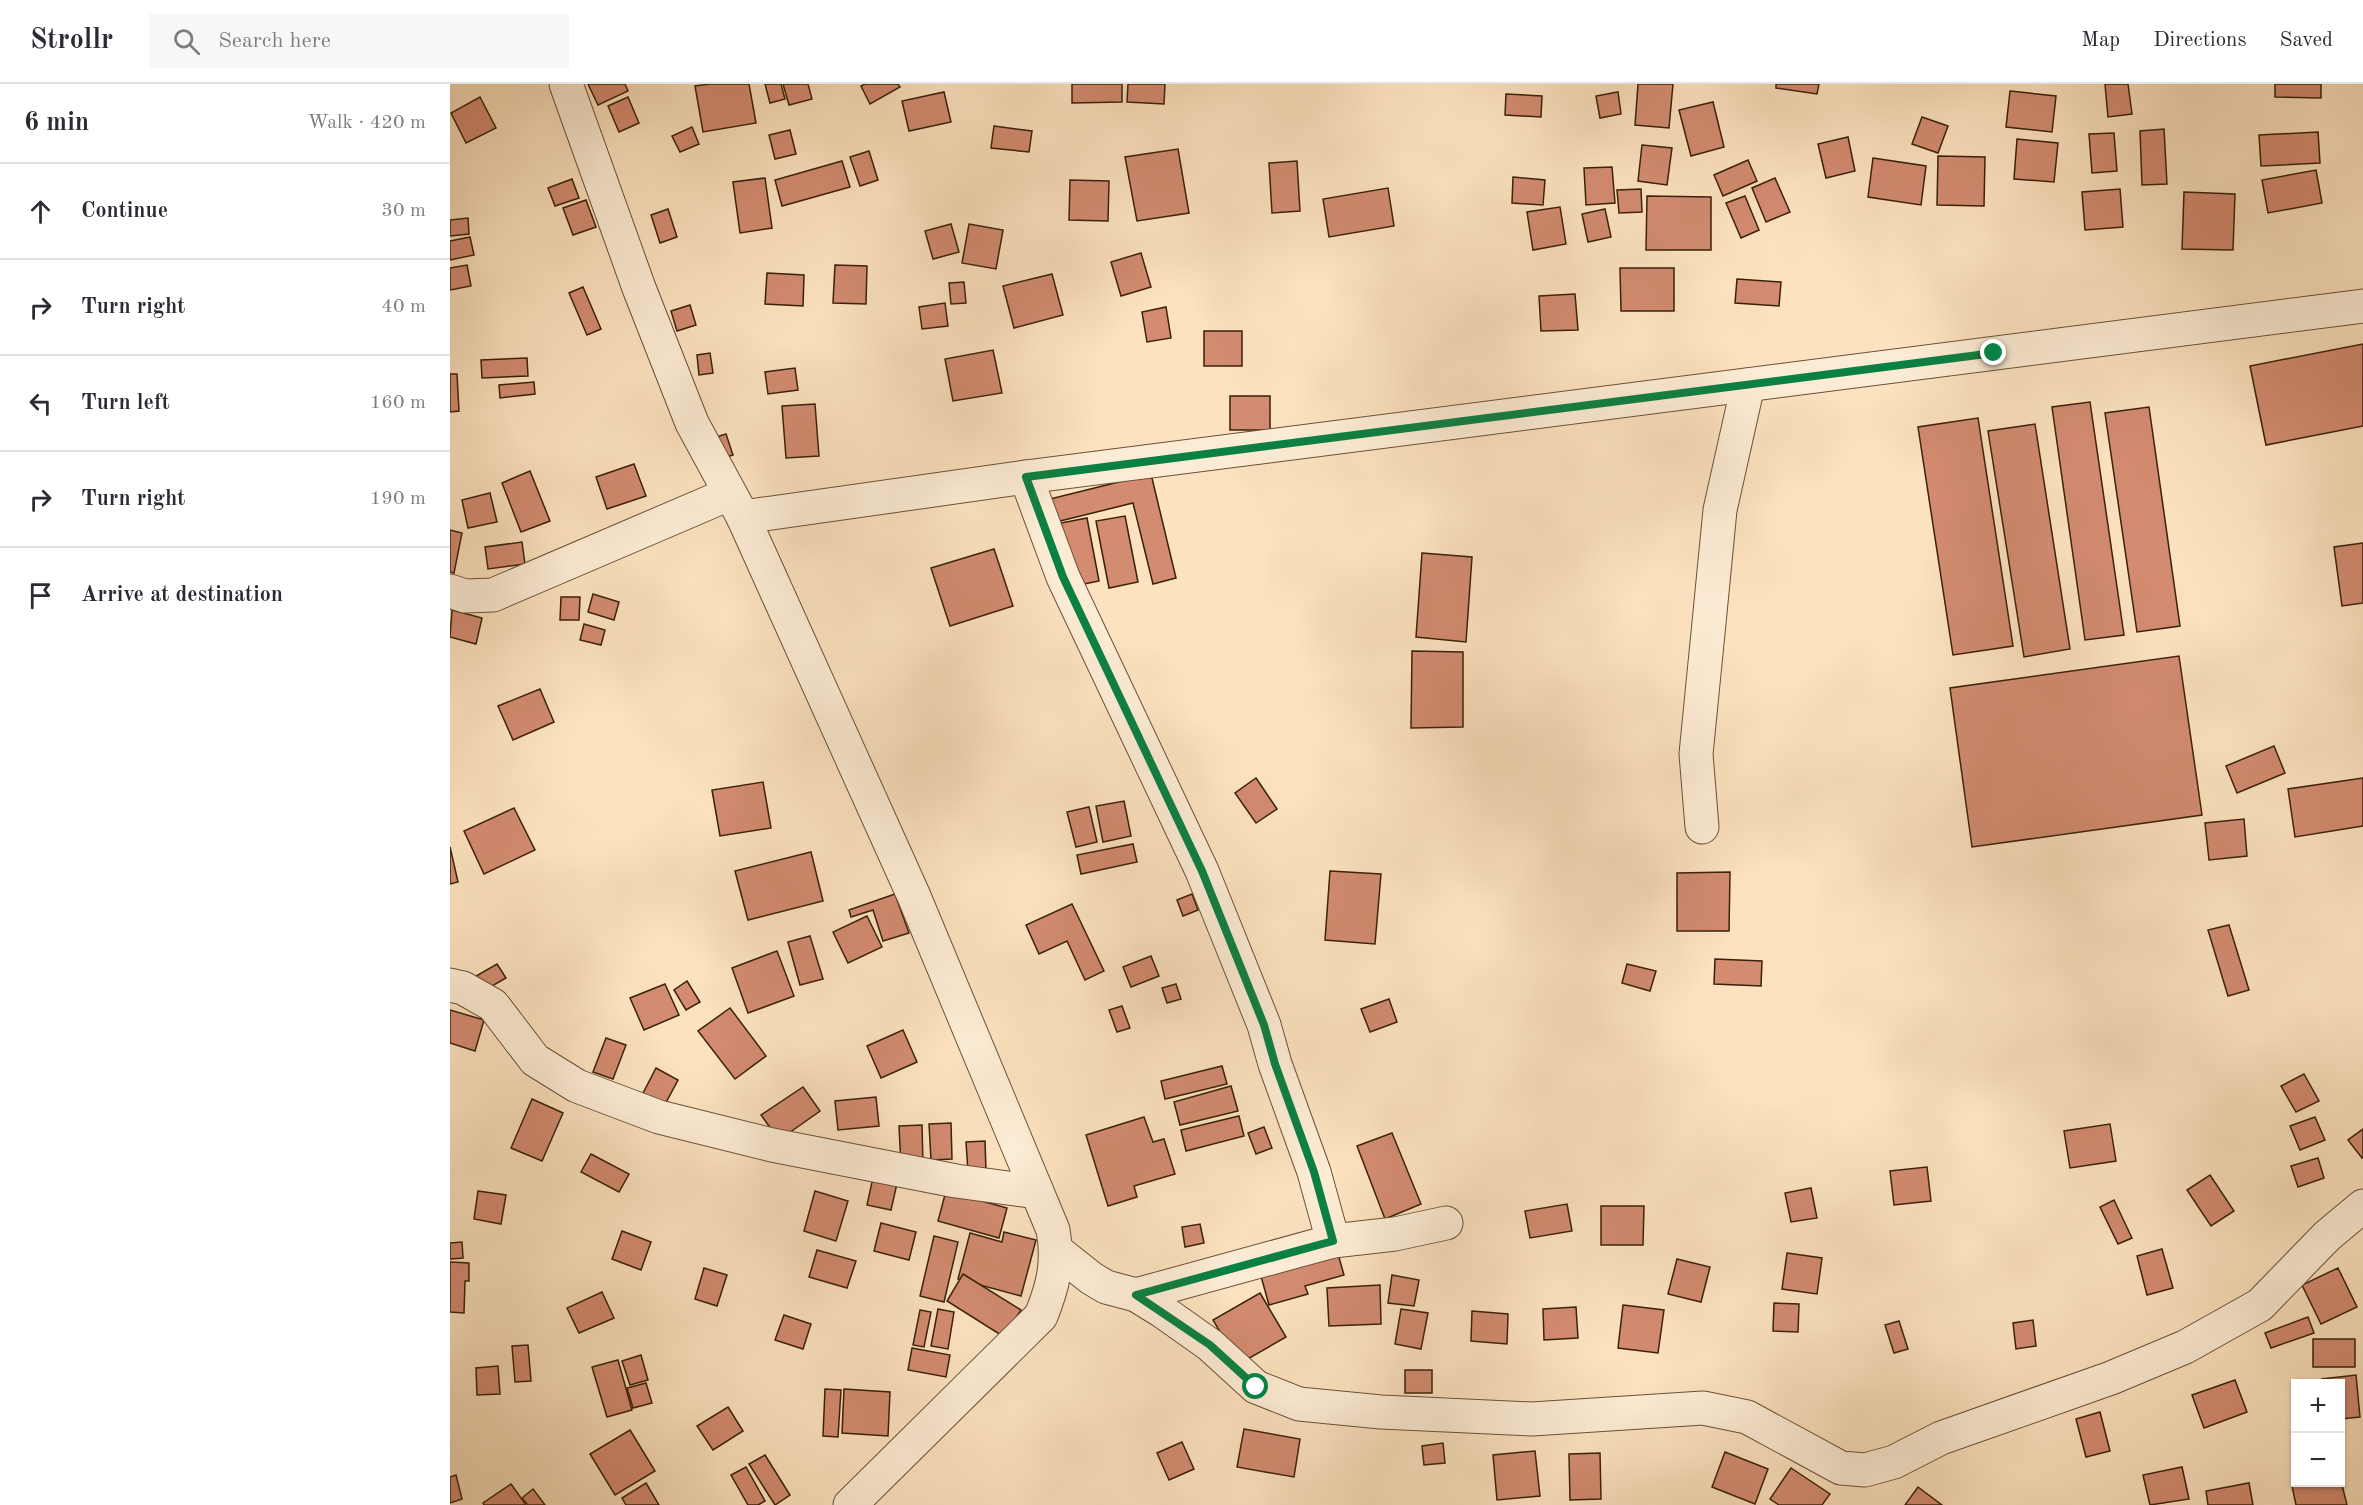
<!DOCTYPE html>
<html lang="en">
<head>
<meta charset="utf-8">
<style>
  body { margin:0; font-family:"Old Standard TT",serif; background:#f7f7f7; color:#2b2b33 }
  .controls { position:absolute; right:18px; bottom:18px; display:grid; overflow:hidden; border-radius:0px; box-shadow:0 2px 4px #0004 }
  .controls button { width:54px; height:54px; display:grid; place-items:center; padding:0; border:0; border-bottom:2px solid #e1e1e2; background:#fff; color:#2b2b33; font:30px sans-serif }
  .stop { position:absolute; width:18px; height:18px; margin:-14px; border:4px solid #0b8043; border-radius:50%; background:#fff }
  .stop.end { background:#0b8043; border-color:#fff; box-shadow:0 2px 6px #0008 }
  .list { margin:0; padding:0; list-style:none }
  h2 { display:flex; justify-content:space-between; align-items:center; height:78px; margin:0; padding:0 24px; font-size:26px }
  h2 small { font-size:20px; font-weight:400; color:#7c7c81 }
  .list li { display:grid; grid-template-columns:39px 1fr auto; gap:18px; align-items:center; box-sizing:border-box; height:96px; padding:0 24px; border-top:2px solid #e1e1e2 }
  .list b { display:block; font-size:22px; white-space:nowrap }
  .list em { font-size:20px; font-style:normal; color:#7c7c81 }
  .icon { flex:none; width:33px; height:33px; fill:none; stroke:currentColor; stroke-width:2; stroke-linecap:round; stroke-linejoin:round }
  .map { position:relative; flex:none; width:1913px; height:1421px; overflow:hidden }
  header { display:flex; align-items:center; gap:36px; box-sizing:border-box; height:84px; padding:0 30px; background:#fff; border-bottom:2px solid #e1e1e2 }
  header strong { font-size:28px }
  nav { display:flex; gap:33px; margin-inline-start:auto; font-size:21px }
  .search { width:420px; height:54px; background:#f7f7f7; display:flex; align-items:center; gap:15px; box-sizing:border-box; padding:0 21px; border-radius:0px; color:#7c7c81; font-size:22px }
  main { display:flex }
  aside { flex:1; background:#fff }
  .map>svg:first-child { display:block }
</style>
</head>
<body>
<header>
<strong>Strollr</strong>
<div class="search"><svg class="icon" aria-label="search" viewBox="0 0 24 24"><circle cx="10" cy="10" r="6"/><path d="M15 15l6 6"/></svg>Search here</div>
<nav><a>Map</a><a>Directions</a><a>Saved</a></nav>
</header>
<main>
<aside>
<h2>6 min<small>Walk · 420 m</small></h2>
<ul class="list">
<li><svg class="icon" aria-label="ahead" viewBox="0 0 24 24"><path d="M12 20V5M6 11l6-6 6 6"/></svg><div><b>Continue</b></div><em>30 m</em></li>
<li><svg class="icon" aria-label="right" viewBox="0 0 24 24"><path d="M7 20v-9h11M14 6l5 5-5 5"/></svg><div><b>Turn right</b></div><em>40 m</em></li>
<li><svg class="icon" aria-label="left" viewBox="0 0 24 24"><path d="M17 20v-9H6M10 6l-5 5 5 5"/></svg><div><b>Turn left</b></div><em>160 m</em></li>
<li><svg class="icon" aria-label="right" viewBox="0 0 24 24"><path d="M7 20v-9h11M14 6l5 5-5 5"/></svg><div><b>Turn right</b></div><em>190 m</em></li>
<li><svg class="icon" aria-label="arrive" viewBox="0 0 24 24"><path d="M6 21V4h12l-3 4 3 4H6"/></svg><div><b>Arrive at destination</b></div></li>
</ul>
</aside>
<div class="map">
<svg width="1913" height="1421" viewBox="0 0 1913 1421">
  <rect width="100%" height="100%" fill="#fce2bf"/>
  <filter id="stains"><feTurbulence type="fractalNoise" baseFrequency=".00333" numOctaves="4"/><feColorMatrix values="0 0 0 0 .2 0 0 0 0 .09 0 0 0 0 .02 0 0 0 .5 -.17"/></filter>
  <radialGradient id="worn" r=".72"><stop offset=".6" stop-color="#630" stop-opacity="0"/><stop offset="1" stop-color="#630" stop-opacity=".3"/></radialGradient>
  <g fill="#d38b71" stroke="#392109" stroke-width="1.5">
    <polygon points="138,0 175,0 178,7 148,21"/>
    <polygon points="260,0 299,0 306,39 253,48 245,2"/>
    <polygon points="315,0 331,0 335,15 320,19"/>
    <polygon points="333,0 358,0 362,15 339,21"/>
    <polygon points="415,0 448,0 450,3 420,20 411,2"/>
    <polygon points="622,0 672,0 672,18 622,19"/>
    <polygon points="678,0 715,0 714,20 677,18"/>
    <polygon points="1188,0 1223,0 1219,44 1185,41"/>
    <polygon points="1326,0 1369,0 1367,10 1326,4"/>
    <polygon points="1655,0 1678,0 1682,30 1658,33"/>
    <polygon points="1825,0 1871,0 1871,14 1825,13"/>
    <polygon points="1560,7 1606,12 1602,48 1556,43"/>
    <polygon points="494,8 501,38 459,47 452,17"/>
    <polygon points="1168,8 1171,30 1150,34 1146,12"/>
    <polygon points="1056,10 1092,12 1091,33 1055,31"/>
    <polygon points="30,13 46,44 16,59 1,29"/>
    <polygon points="178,13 189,39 169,48 158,22"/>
    <polygon points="1263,18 1274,63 1241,72 1229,26"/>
    <polygon points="1472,33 1498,42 1488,69 1462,60"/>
    <polygon points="544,42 582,47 579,68 541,64"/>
    <polygon points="242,43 249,60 230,68 222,52"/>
    <polygon points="1714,45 1717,100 1692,101 1690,47"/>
    <polygon points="340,46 346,70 325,75 319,51"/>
    <polygon points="1868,48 1870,79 1811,82 1809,51"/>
    <polygon points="1664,49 1667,87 1642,89 1639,50"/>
    <polygon points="1398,53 1405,87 1376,94 1368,60"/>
    <polygon points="1567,55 1608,59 1604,98 1564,95"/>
    <polygon points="1192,61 1222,64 1217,101 1188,97"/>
    <polygon points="728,65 739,129 687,137 675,73"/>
    <polygon points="419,67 428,96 410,102 400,73"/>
    <polygon points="1488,72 1535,73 1534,122 1487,121"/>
    <polygon points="1423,74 1476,82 1471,121 1418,113"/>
    <polygon points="1298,76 1307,97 1273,112 1264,91"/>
    <polygon points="392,77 400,103 332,122 325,96"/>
    <polygon points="847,77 850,127 822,129 819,79"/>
    <polygon points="1162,83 1165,119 1136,121 1134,84"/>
    <polygon points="1866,86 1872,119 1818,129 1812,96"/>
    <polygon points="1063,93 1095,96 1093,121 1062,119"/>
    <polygon points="315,94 322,144 290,149 283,98"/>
    <polygon points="1325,94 1340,128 1316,138 1302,104"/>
    <polygon points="122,95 129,114 105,122 98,104"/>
    <polygon points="620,96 659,97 658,137 619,136"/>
    <polygon points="938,104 944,142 879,153 873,115"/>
    <polygon points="1191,105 1192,128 1169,129 1167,106"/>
    <polygon points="1670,105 1673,143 1635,146 1632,108"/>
    <polygon points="1734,108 1785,110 1783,166 1732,165"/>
    <polygon points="1197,112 1261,113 1261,166 1196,166"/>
    <polygon points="1295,112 1309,146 1291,154 1276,119"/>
    <polygon points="136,116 146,143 123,151 113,124"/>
    <polygon points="1110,123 1116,160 1083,166 1077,128"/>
    <polygon points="218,125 227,153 210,159 201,131"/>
    <polygon points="1155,125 1161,153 1138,158 1132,130"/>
    <polygon points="18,134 19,150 0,152 0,136"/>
    <polygon points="501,140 509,168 483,175 475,147"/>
    <polygon points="519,140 553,146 546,185 512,179"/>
    <polygon points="20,153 24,171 0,176 0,157"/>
    <polygon points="691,169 701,203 671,212 661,178"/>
    <polygon points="17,181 21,202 0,206 0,184"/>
    <polygon points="385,181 417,182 416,220 383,219"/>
    <polygon points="1170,184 1224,184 1224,227 1171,227"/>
    <polygon points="317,189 354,191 353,222 315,220"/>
    <polygon points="602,190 613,231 564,244 553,202"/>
    <polygon points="1287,195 1331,198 1329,222 1285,219"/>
    <polygon points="514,198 516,219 501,220 499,199"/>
    <polygon points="133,203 151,245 137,251 119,209"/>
    <polygon points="1125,210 1128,246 1091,247 1089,212"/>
    <polygon points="495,219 498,242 472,245 469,223"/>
    <polygon points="240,221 246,241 227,247 221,227"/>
    <polygon points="716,223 721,254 697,258 692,228"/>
    <rect x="754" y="247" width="38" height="35"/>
    <polygon points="1913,260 1913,342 1816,361 1800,282"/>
    <polygon points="543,266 552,309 503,317 495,275"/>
    <polygon points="260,269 263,289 249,291 247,271"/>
    <polygon points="77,274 78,292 32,294 31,276"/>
    <polygon points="345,284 348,306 318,310 315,288"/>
    <polygon points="0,290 7,290 9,327 0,328"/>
    <polygon points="84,298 85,310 50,314 49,301"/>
    <rect x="780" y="312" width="40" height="34"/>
    <polygon points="1640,318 1674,551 1635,556 1602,323"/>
    <polygon points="365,320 369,372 336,374 332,322"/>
    <polygon points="1699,323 1730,542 1687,548 1655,329"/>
    <polygon points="1528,334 1563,562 1503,571 1468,343"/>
    <polygon points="1585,340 1620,565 1574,573 1538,347"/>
    <polygon points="276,350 283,371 270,375 263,354"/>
    <polygon points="184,380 196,412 157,425 146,393"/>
    <polygon points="80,387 100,437 71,448 52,399"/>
    <polygon points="701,390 726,494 703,500 683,419 602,439 596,416"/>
    <polygon points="40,409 47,438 18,444 12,416"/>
    <polygon points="675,432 688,498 659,504 646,437"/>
    <polygon points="637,434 649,497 624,502 611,439"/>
    <polygon points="0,446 12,449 4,489 0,488"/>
    <polygon points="72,458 75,480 38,485 35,463"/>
    <polygon points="1913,459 1913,519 1892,522 1884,463"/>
    <polygon points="544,465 563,522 500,542 481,484"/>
    <polygon points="972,469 1022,473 1016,558 966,553"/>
    <polygon points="143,510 169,518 164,536 138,528"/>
    <polygon points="111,513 130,513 129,536 110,536"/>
    <polygon points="2,526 32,534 26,560 0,553"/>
    <polygon points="134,540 155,546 151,561 130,556"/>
    <polygon points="962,567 1013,568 1013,643 961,644"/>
    <polygon points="1729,572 1752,731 1522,763 1500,604"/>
    <polygon points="90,605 104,638 63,656 48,622"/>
    <polygon points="1824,662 1835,689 1787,709 1776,682"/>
    <polygon points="806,694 827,725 806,739 785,709"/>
    <polygon points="1913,694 1913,742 1845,753 1838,705"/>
    <polygon points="313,698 321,744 270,752 262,706"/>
    <polygon points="674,717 681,752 653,758 646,722"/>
    <polygon points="639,723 647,758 626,763 617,728"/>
    <polygon points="64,724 85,766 34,790 14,747"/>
    <polygon points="1794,735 1797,772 1759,776 1755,739"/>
    <polygon points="683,760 687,778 631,790 627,771"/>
    <polygon points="0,763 8,798 0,800"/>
    <polygon points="361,768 373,817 298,836 285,787"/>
    <polygon points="880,787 931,790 925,860 875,856"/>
    <polygon points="1280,788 1279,847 1227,847 1227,789"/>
    <polygon points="445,810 459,849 433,857 423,826 401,833 399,826"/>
    <polygon points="742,810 748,826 733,832 727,816"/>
    <polygon points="622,820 654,887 635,896 617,857 589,870 576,841"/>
    <polygon points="417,832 432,863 398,879 383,848"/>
    <polygon points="1779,841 1799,906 1778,912 1758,846"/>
    <polygon points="360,852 373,895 350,901 338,858"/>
    <polygon points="327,867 344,912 298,929 282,884"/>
    <polygon points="701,872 709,892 681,903 673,883"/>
    <polygon points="1265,875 1312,877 1311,902 1264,900"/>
    <polygon points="47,880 56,894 30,909 21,895"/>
    <polygon points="1177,880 1206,887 1200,907 1172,899"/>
    <polygon points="237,897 250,918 236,926 224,906"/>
    <polygon points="215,900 229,931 194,946 180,914"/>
    <polygon points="726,900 731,915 717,919 712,904"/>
    <polygon points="939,915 947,938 920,948 911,925"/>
    <polygon points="672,922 680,944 667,948 659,926"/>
    <polygon points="280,924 316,972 285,995 248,947"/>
    <polygon points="0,926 34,936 25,967 0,959"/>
    <polygon points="453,946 467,978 431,994 417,962"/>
    <polygon points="156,954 176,961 163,995 143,988"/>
    <polygon points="772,982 777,1000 715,1015 711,997"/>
    <polygon points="206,984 228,996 212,1026 190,1015"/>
    <polygon points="1854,990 1869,1017 1846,1028 1831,1002"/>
    <polygon points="781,1002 788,1027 730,1041 724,1018"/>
    <polygon points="353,1003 370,1027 329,1056 311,1031"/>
    <polygon points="426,1013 429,1042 388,1046 385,1017"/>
    <polygon points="82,1015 113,1029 92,1077 61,1064"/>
    <polygon points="789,1032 794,1052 736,1067 731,1046"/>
    <polygon points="694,1033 703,1058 714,1055 725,1090 684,1102 687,1113 658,1122 636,1051"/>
    <polygon points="1865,1033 1875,1056 1850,1066 1840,1042"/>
    <polygon points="501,1039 502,1075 481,1076 479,1040"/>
    <polygon points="1660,1040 1666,1077 1620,1084 1614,1047"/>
    <polygon points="472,1041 473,1081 451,1082 449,1042"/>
    <polygon points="814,1043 822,1064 806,1070 798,1049"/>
    <polygon points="1913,1045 1913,1074 1912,1074 1898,1056"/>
    <polygon points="942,1049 971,1120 935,1135 907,1062"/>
    <polygon points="535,1057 536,1087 518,1088 516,1058"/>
    <polygon points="141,1070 179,1090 169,1108 131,1088"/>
    <polygon points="1868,1074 1874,1094 1848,1103 1841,1082"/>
    <polygon points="1477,1083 1481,1117 1444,1121 1440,1087"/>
    <polygon points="424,1089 448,1095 441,1126 417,1121"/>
    <polygon points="1760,1091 1784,1127 1761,1142 1737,1106"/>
    <polygon points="1361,1104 1367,1134 1341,1138 1335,1109"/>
    <polygon points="28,1107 56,1111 51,1140 24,1135"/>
    <polygon points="365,1107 398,1117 386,1157 354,1147"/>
    <polygon points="496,1107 557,1124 549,1154 488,1137"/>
    <polygon points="1664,1116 1682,1154 1668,1160 1650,1123"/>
    <polygon points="1117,1120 1122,1147 1080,1154 1075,1127"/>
    <polygon points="1151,1122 1194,1122 1193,1161 1151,1161"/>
    <polygon points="431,1139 466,1148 459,1176 424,1167"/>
    <polygon points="750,1140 754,1159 735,1163 732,1143"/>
    <polygon points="172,1147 201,1158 191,1186 162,1175"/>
    <polygon points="554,1148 586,1156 571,1212 508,1195 520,1149 552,1158"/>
    <polygon points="484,1152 508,1158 494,1218 470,1212"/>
    <polygon points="12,1158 13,1174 0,1175 0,1159"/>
    <polygon points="886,1163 894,1191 855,1202 858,1210 819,1221 809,1185"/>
    <polygon points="1712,1165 1723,1204 1697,1211 1687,1172"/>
    <polygon points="367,1166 406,1177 397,1204 359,1193"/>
    <polygon points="1337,1169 1372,1174 1367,1210 1332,1205"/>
    <polygon points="1227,1175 1260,1183 1251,1218 1218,1210"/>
    <polygon points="0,1178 19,1179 19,1197 15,1197 14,1229 0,1228"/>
    <polygon points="254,1184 277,1191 267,1222 245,1215"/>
    <polygon points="1888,1184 1907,1223 1871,1240 1852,1201"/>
    <polygon points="513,1190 571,1226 554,1253 497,1217"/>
    <polygon points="942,1191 969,1196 964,1222 938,1219"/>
    <polygon points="930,1201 931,1240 879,1242 877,1204"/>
    <polygon points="152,1208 164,1234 129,1249 117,1224"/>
    <polygon points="810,1209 836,1253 789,1280 763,1236"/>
    <polygon points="1324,1219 1349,1220 1348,1248 1323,1247"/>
    <polygon points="1173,1221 1214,1226 1208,1269 1168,1264"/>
    <polygon points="1126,1223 1128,1254 1094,1256 1093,1225"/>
    <polygon points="488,1225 504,1228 498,1265 481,1262"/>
    <polygon points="951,1225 978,1229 971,1265 945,1260"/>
    <polygon points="470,1226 481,1228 474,1263 463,1261"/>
    <polygon points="1022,1227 1058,1230 1057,1260 1021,1257"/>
    <polygon points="334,1231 361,1240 353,1265 325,1256"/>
    <polygon points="1858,1233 1864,1249 1821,1264 1815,1249"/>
    <polygon points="1583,1236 1586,1262 1566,1265 1563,1239"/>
    <polygon points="1449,1237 1458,1265 1444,1269 1435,1241"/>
    <rect x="1863" y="1255" width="42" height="28"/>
    <polygon points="78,1261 81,1297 65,1298 62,1262"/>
    <polygon points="462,1264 500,1271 496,1293 458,1286"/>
    <polygon points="191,1271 198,1296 180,1301 172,1277"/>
    <polygon points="168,1276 182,1326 157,1333 142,1283"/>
    <polygon points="48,1282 50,1310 27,1311 26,1284"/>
    <rect x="955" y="1286" width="27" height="23"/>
    <polygon points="1906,1291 1910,1333 1890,1335 1890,1300 1873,1300 1872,1295"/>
    <polygon points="1785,1296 1797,1328 1754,1344 1742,1311"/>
    <polygon points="196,1299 202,1319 183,1324 177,1304"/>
    <polygon points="375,1305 391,1306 388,1353 373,1352"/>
    <polygon points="394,1305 440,1308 438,1352 392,1349"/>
    <polygon points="278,1323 293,1347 263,1366 247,1342"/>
    <polygon points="1650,1328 1660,1367 1636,1373 1626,1335"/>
    <polygon points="794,1345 850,1355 844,1393 787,1383"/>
    <polygon points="180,1346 205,1387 165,1411 140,1370"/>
    <polygon points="732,1358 744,1385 719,1396 707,1369"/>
    <polygon points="993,1359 995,1379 974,1381 972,1362"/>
    <polygon points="1085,1367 1090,1412 1047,1416 1043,1371"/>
    <polygon points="1275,1368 1318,1385 1305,1420 1262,1403"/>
    <polygon points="1150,1369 1151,1415 1120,1416 1119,1370"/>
    <polygon points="315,1371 340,1411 325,1421 299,1380"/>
    <polygon points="296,1383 315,1417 308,1421 298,1421 281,1391"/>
    <polygon points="1732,1383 1739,1415 1700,1421 1693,1391"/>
    <polygon points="1341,1384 1380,1410 1372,1421 1329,1421 1320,1415"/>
    <polygon points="6,1391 12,1415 0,1419 0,1393"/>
    <polygon points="1890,1393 1897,1421 1846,1421 1842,1402 1859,1398 1890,1398"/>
    <polygon points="196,1399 209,1421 176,1421 172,1414"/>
    <polygon points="1799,1399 1803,1421 1758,1421 1756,1407"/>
    <polygon points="61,1400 76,1421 34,1421 33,1419"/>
    <polygon points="1468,1403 1492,1421 1455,1421"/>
    <polygon points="83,1405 95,1421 78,1421 72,1414"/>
  </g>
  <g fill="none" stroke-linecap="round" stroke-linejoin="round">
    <defs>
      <g id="street">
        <path d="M116 0 189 204 242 339 293 433 463 810 603 1146C609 1179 603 1202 591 1232L400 1421"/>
        <polyline points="576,393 613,493 752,787 814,941 825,980 864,1088 883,1157"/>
        <polyline points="293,433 576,393 1913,222"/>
        <polyline points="0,507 15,512 43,511 279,410"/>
        <polyline points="1252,743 1246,670 1258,549 1270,426 1298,301"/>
        <polyline points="0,901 13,904 43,921 85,976 127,1002 209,1033 322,1061 506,1097 587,1108"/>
        <polyline points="607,1167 641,1194 656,1203 686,1211 712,1227 760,1261 806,1303 849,1320 931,1328 1082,1335 1253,1324 1297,1333 1391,1384 1415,1386 1444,1378 1491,1354 1661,1294 1735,1263 1810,1221 1877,1152 1913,1122"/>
        <polyline points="686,1211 883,1157 945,1150 996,1139"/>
      </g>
    </defs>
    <use href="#street" stroke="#6a5136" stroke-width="35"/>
    <use href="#street" stroke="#fdecd5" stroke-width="33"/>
  </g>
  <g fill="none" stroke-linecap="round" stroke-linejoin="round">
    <polyline stroke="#0b8043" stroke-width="8" points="806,1303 760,1261 686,1211 883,1157 864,1088 825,980 814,941 752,787 613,493 576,393 1544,269"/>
  </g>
  <rect width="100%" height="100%" filter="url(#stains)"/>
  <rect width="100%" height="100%" fill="url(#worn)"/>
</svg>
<div class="controls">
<button>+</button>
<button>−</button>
</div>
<div class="stop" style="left:806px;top:1303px"></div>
<div class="stop end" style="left:1544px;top:269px"></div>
</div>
</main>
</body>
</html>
